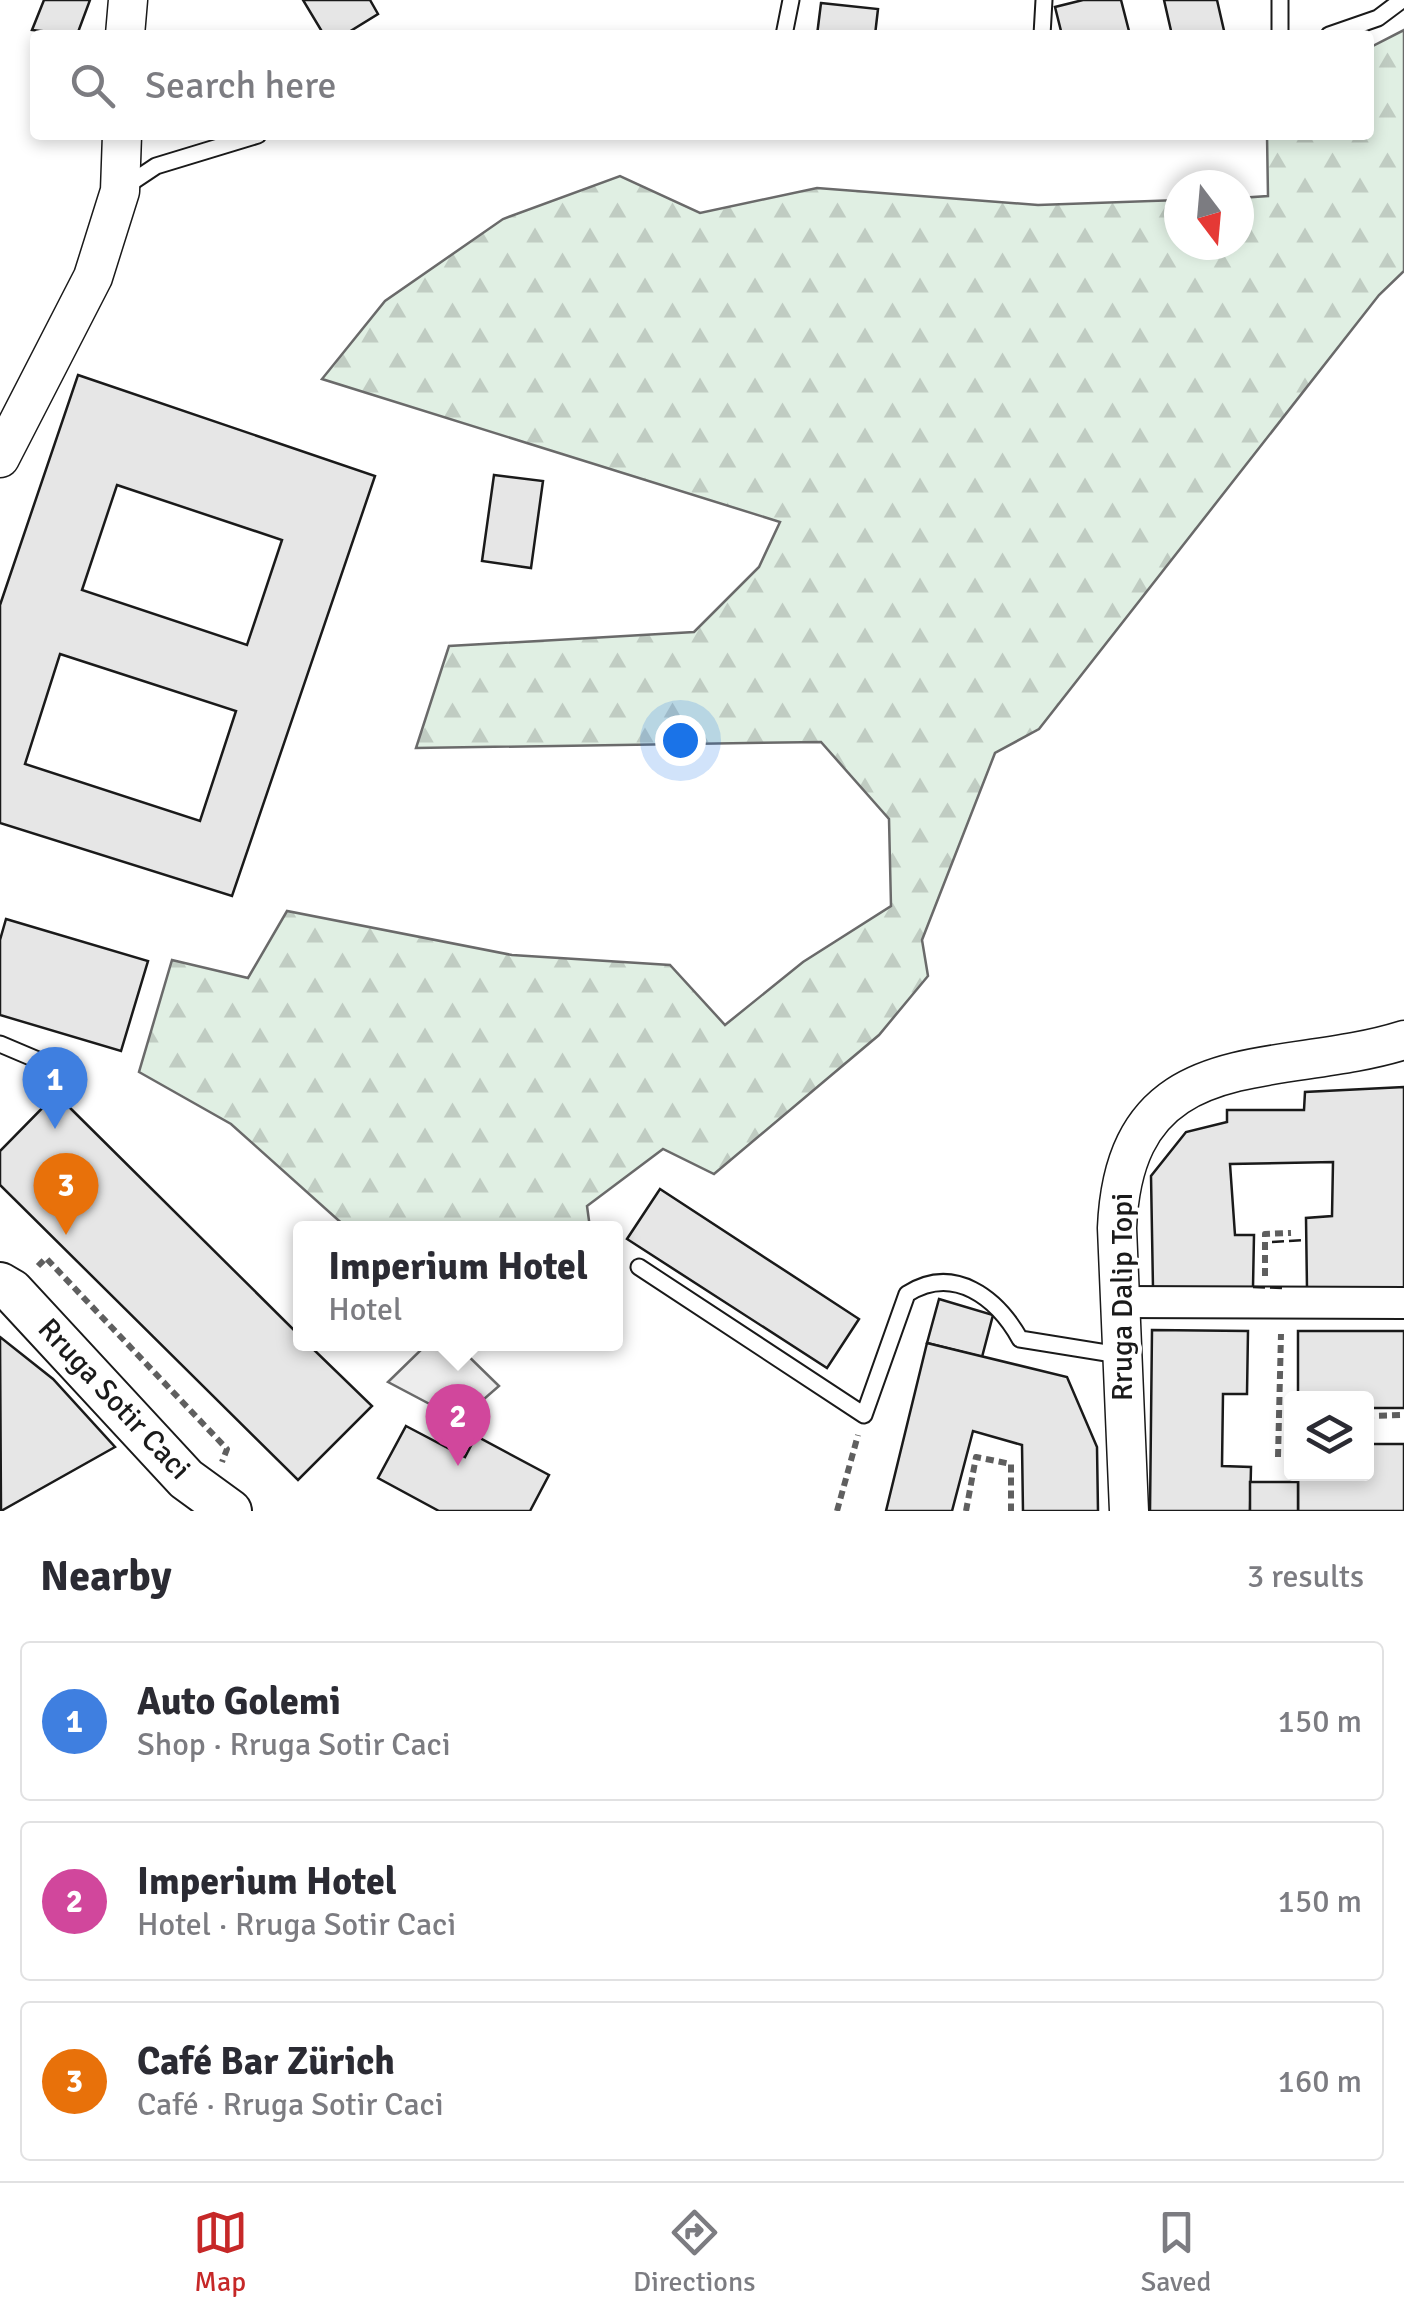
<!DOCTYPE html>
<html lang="en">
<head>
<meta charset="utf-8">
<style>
  body { margin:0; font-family:Signika,sans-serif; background:#f2f2f3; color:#2b2b33 }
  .controls { position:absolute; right:30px; bottom:30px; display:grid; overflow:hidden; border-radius:10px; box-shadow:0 5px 15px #0003 }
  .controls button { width:90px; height:90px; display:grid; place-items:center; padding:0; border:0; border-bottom:2px solid #e1e1e2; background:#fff; color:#2b2b33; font:50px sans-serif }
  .compass { position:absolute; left:1164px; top:170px; width:90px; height:90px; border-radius:50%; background:#fff; box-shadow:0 5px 15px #0003; rotate:164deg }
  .you { position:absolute; left:680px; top:740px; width:35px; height:35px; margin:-25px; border:8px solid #fff; border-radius:50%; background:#1a73e8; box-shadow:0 0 0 15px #1a73e833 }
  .badge { display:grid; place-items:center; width:65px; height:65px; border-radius:50%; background:#c62828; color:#fff; font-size:32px; font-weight:700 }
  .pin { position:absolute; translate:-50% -82px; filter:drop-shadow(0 2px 5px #0008) }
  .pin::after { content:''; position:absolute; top:52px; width:35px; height:30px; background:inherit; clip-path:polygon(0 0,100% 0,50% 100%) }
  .popup { position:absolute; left:293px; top:1221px; width:330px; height:130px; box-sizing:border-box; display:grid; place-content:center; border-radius:10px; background:#fff; filter:drop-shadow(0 2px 8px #0005); font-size:32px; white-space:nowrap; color:#7c7c81 }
  .popup b { font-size:38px; color:#2b2b33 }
  .popup::after { content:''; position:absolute; left:50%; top:100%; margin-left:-20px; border:20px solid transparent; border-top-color:#fff }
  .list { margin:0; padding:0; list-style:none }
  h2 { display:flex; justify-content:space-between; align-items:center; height:130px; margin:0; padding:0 40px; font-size:42px }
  h2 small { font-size:32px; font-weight:400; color:#7c7c81 }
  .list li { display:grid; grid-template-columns:65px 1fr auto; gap:30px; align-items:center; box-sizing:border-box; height:160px; margin:0 20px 20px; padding:0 20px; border:2px solid #e1e1e2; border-radius:10px }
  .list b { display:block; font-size:38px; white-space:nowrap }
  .list p { margin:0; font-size:32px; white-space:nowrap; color:#7c7c81 }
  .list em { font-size:32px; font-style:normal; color:#7c7c81 }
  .icon { flex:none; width:55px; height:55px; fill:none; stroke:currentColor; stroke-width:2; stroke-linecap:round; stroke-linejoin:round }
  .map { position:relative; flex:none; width:1404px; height:1511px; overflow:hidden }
  .search { position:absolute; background:#fff; box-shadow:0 5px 15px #0003; left:30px; right:30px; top:30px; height:110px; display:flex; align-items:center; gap:25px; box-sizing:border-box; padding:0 35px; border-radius:10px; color:#7c7c81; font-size:38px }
  .sheet { height:670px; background:#fff }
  nav { display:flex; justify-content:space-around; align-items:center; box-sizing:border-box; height:140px; border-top:2px solid #e1e1e2; background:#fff; font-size:28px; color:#7c7c81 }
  nav a { display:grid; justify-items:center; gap:5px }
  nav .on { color:#c62828 }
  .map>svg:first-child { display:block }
</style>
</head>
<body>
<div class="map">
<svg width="1404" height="1511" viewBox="0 0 1404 1511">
  <defs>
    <pattern id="forest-firs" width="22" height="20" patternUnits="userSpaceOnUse" patternTransform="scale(2.5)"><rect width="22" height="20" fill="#e0efe3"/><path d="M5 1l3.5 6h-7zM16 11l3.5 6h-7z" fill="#c0ccc2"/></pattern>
  </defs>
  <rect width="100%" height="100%" fill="#fff"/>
  <polygon fill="url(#forest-firs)" stroke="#6a6a6a" stroke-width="2.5" points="1404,30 1404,271 1379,295 1039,729 995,753 922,940 928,976 879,1035 714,1174 663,1149 587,1206 590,1228 347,1228 231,1124 139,1072 172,960 248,978 287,911 512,955 670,965 725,1025 803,962 891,906 889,819 821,742 416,748 449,646 694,632 759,567 780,522 322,379 385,301 503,219 620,176 700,213 817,188 1038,205 1179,200 1179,245 1239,245 1239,198 1268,196 1267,135 1369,135 1369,48"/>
  <polygon fill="#ededed" stroke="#6a6a6a" stroke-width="2.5" points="427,1344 456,1344 499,1386 460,1420 388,1382"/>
  <g fill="#e6e6e6" stroke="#1a1a1a" stroke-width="2.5" fill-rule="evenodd">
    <polygon points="44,0 90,0 77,35 32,30"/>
    <polygon points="303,0 370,0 378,14 344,35 324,35"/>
    <polygon points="1083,0 1121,0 1130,35 1062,35 1055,7"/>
    <polygon points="1164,0 1217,0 1225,35 1172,35"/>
    <polygon points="821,3 878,9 875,35 817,35"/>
    <path d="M78 375 375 476 232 896 0 823V605ZM117 485 282 540 247 645 82 590ZM60 654 236 711 200 821 25 764Z"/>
    <polygon points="494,475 543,481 531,568 482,561"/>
    <polygon points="6,919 148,961 121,1051 0,1015 0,940"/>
    <polygon points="1404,1087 1404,1287 1307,1289 1306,1218 1332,1216 1333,1162 1230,1164 1235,1235 1254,1235 1253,1287 1153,1288 1151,1176 1186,1132 1227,1122 1227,1110 1304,1110 1305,1092"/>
    <polygon points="56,1094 300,1336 300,1344 308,1344 372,1406 298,1480 0,1185 0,1151"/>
    <polygon points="660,1189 859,1319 827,1368 627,1239"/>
    <polygon points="939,1299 993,1315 982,1357 927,1343"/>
    <polygon points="1152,1330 1248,1331 1247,1394 1223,1394 1222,1466 1251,1467 1250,1511 1150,1511"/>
    <polygon points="1298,1331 1404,1331 1404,1408 1366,1408 1366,1398 1298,1398"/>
    <polygon points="0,1337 53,1379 115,1447 1,1511"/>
    <polygon points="927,1343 1067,1377 1097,1447 1098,1511 1023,1511 1022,1445 973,1431 952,1511 886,1511"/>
    <polygon points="406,1426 465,1457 476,1436 549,1475 530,1511 439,1511 378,1478"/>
    <polygon points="1366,1444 1404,1444 1404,1511 1298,1511 1298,1474 1366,1474"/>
    <rect x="1250" y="1482" width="48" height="29"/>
  </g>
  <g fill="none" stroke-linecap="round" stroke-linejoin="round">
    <defs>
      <g id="service">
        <polyline points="784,35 791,0"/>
        <polyline points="1042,35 1044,0"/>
        <polyline points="1280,35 1280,0"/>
        <polyline points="1329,35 1378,18 1402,0"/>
        <polyline points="123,188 156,166 258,135"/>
        <polyline points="0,1044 59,1069"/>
        <path d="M639 1267 864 1415 907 1294C954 1264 997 1298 1020 1339L1119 1355"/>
      </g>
      <polyline id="minor" points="1117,1302 1404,1303"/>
      <g id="tertiary">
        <polyline points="125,35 128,0"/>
        <polyline points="0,458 93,277 120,191 122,135"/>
        <path d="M1129 1511 1117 1228C1125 1038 1277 1080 1404 1040"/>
      </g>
      <polyline id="secondary" points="0,1284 12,1291 186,1479 230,1511"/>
    </defs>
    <use href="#service" stroke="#1a1a1a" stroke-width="19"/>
    <use href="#minor" stroke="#1a1a1a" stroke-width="34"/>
    <use href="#tertiary" stroke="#1a1a1a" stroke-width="41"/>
    <use href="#secondary" stroke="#1a1a1a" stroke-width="46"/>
    <g stroke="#5f5f5f" stroke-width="6" stroke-dasharray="8 5" stroke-linecap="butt">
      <polyline points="38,1266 46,1258 227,1449 222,1462"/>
      <polyline points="1265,1276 1265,1234 1291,1233"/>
      <polyline points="1366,1416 1404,1415"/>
      <polyline points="1278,1457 1281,1334"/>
      <polyline points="837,1511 858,1435"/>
      <polyline points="966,1511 976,1457 1011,1464 1011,1511"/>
    </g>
    <use href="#service" stroke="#fff" stroke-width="15"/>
    <use href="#minor" stroke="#fff" stroke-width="30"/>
    <use href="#tertiary" stroke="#fff" stroke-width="38"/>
    <use href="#secondary" stroke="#fff" stroke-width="42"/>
    <g stroke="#1a1a1a" stroke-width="2.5" stroke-dasharray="12 5" stroke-linecap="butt">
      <polyline points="1272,1242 1307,1240"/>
      <polyline points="1253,1287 1283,1288"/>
    </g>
  </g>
  <g text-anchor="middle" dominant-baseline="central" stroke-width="8" stroke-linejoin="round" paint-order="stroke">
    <g font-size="30" fill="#1a1a1a" stroke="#fff">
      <text transform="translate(1122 1297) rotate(-90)">Rruga Dalip Topi</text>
      <text transform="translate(114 1399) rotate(47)">Rruga Sotir Caci</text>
    </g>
  </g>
</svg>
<div class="controls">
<button><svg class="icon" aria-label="layers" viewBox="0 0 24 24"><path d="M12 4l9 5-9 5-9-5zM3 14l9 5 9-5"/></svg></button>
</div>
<svg class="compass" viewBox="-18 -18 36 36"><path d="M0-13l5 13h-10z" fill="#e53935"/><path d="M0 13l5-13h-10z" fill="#7c7c81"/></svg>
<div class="you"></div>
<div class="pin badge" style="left:55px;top:1129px;background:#3f7fe0">1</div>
<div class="pin badge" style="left:458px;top:1466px;background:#d1479c">2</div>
<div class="popup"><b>Imperium Hotel</b>Hotel</div>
<div class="pin badge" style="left:66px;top:1235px;background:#e8710a">3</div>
<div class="search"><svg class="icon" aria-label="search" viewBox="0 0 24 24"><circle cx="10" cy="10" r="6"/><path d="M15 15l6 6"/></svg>Search here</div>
</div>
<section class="sheet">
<h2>Nearby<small>3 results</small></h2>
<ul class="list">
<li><span class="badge" style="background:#3f7fe0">1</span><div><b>Auto Golemi</b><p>Shop · Rruga Sotir Caci</p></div><em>150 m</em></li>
<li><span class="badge" style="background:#d1479c">2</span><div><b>Imperium Hotel</b><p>Hotel · Rruga Sotir Caci</p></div><em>150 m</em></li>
<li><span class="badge" style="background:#e8710a">3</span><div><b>Café Bar Zürich</b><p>Café · Rruga Sotir Caci</p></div><em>160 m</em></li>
</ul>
</section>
<nav>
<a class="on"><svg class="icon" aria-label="map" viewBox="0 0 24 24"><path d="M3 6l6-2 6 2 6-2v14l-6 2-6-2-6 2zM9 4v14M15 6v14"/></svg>Map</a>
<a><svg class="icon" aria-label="directions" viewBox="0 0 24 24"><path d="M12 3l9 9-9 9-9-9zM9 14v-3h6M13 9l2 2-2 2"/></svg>Directions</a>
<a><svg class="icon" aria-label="saved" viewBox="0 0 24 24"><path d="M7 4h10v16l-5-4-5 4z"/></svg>Saved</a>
</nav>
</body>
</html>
